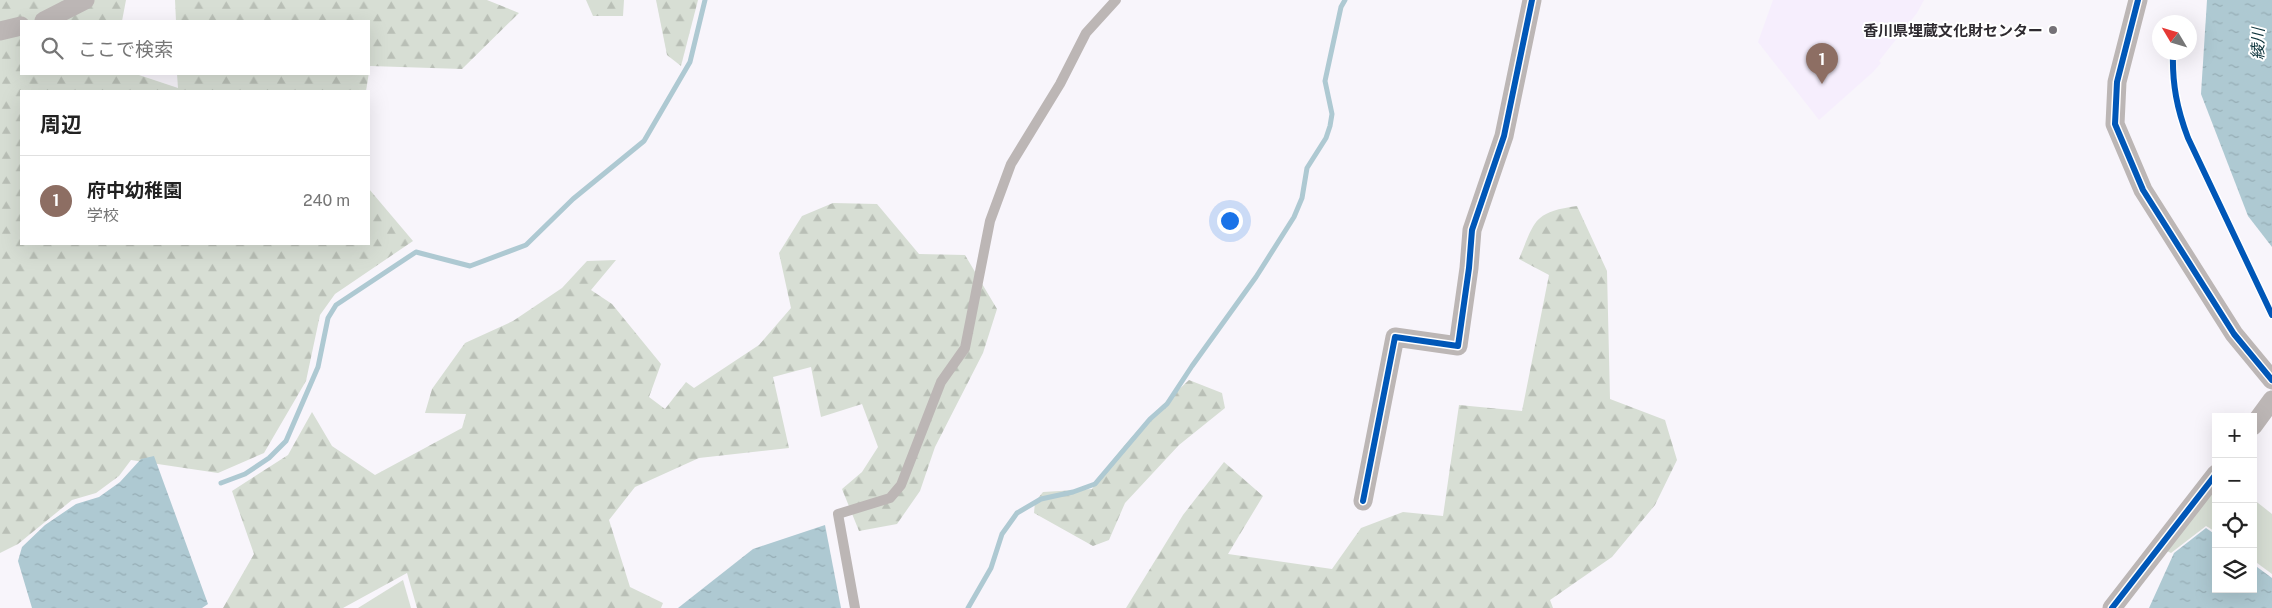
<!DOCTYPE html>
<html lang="ja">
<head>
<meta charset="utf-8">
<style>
  body { margin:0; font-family:"Public Sans","Noto Sans JP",sans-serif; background:#f2f2f2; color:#222 }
  .controls { position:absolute; right:15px; bottom:15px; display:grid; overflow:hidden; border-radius:0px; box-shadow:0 5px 20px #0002 }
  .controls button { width:45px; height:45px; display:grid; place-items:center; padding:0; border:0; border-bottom:1px solid #e0e0e0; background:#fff; color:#222; font:25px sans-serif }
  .compass { position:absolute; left:2152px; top:15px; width:45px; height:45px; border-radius:50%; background:#fff; box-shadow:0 5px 20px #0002; rotate:308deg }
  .you { position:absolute; left:1229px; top:220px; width:18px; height:18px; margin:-12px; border:4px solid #fff; border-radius:50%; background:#1a73e8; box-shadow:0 0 0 8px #1a73e833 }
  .badge { display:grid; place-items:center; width:32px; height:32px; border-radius:50%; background:#757177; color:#fff; font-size:16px; font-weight:700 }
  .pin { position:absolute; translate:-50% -41px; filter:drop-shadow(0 1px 2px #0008) }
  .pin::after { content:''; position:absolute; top:26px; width:18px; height:15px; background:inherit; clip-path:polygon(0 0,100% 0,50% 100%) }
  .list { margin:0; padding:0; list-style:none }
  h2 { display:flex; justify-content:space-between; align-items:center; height:65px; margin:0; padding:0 20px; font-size:21px }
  h2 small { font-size:16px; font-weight:400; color:#767676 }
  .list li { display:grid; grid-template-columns:32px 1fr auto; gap:15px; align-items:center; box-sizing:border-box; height:90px; padding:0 20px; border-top:1px solid #e0e0e0 }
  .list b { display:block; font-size:19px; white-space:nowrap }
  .list p { margin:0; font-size:16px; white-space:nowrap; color:#767676 }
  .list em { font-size:16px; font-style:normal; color:#767676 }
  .icon { flex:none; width:28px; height:28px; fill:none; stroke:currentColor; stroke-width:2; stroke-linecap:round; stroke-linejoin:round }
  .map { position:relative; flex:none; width:2272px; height:608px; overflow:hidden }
  .search { position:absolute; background:#fff; box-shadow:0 5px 20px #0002; left:20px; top:20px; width:350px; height:55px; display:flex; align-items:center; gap:12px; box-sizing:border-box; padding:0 18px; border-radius:0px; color:#767676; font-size:19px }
  .panel { position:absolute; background:#fff; box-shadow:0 5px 20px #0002; left:20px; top:90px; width:350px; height:155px; border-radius:0px }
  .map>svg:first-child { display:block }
</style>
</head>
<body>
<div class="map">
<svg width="2272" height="608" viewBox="0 0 2272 608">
  <defs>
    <pattern id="forest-firs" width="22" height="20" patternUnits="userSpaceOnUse" patternTransform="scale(1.25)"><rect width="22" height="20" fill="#d7ded4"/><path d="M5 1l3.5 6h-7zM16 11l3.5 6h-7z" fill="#b9bfb6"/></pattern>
    <pattern id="water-ripples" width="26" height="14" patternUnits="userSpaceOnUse" patternTransform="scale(1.25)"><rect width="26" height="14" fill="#aec9d2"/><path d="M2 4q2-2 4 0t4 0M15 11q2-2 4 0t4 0" fill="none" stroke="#96adb5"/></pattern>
  </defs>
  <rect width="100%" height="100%" fill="#f8f5fb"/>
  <polygon fill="#f6eefd" points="1773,0 1924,0 1917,13 1879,61 1881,63 1873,72 1819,120 1758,42"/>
  <g fill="#d7ded4">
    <polygon points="2216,488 2216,532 2206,526 2171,553 2167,551"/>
    <polygon points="2253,499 2272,514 2272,574 2253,560"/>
    <polygon points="403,580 411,608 358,608"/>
  </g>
  <g fill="url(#forest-firs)">
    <polygon points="0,0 126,0 122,21 21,21 21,74 136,74 178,88 177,74 369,74 369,21 176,21 175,0 487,0 519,13 462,69 370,66 366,91 21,91 21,244 369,244 369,189 413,241 335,294 320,315 306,381 264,453 218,473 131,460 119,476 96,493 72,500 18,544 0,553"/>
    <polygon points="586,0 624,0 623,16 593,16"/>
    <polygon points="656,0 698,0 681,66 667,55"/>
    <polygon points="833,203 877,204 919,254 965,255 997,309 983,353 935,447 920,491 897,524 859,531 842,489 862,472 878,447 862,404 821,417 811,367 773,377 789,448 699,458 635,487 609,520 630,587 663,603 661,608 417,608 407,573 343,608 223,608 254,554 232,491 288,455 312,412 332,446 375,475 462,428 466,414 425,413 432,389 465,343 513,321 562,288 587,261 616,260 591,290 612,304 661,364 649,397 665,409 686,382 694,388 759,345 791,308 779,253 802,216"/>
    <path d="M1577 206 1607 271 1610 399 1665 420 1677 460 1655 505 1612 557 1550 600 1553 608H1126L1183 515 1224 462 1263 496 1228 554 1332 569 1361 528 1403 512 1443 516 1459 405 1522 411 1549 275 1519 259C1535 221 1533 212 1577 206Z"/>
    <path d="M1189 380 1222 393 1225 408 1179 445 1125 503 1109 540 1093 546 1034 513 1035 502 1043 492 1092 489C1119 447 1153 413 1189 380Z"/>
  </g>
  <g fill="url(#water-ripples)">
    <polygon points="2207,0 2272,0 2272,247 2248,216 2201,94"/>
    <polygon points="154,456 208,604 202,608 32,608 18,561 22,547 45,525 76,504 99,497 120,482 141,459"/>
    <polygon points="825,525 841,608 678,608 753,549"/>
    <polygon points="2206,528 2216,535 2216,589 2253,589 2253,564 2272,578 2272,608 2149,608 2174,553"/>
  </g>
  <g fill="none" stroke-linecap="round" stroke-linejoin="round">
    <g stroke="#aec9d2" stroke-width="5">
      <polyline points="221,483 245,474 269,458 286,441 318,367 328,318 336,305 416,252 470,266 526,245 573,199 644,141 690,62 705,0"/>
      <polyline points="968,608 991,568 1002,534 1017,513 1041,499 1073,492 1095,484 1150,419 1167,404 1192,366 1256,277 1294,217 1302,198 1307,168 1326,138 1330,126 1332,114 1325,81 1341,7 1345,0"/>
    </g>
    <polyline stroke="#bcb6b5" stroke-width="10" points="855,608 838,514 890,498 901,485 941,382 965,348 990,221 1011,164 1060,84 1086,33 1116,0"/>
    <g stroke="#bcb6b5" stroke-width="19">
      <polyline points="2138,0 2117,82 2115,124 2143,190 2234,334 2272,380"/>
      <polyline points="44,21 85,0"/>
      <polyline points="0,31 21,26"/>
      <polyline points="2253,426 2272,400"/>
      <polyline points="1363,501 1395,337 1458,346 1469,268 1472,230 1504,136 1532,0"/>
      <polyline points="2112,608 2216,474"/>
    </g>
    <defs>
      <g id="cycleway">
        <polyline points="2138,0 2117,82 2115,124 2143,190 2234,334 2272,380"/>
        <path d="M2173 52C2172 84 2177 109 2188 138L2272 315"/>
        <polyline points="1363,501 1395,337 1458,346 1469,268 1472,230 1504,136 1532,0"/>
        <polyline points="2112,608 2216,474"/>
      </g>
    </defs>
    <use href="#cycleway" stroke="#fff" stroke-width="9"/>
    <use href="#cycleway" stroke="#0057b8" stroke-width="6"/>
  </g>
  <circle fill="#757177" stroke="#fff" stroke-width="2" cx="2053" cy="30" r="5"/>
  <g text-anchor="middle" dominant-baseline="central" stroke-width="4" stroke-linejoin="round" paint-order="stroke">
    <g font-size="15" font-weight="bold" fill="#2e2a30" stroke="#fff" text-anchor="end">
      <text x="2043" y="30">香川県埋蔵文化財センター</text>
    </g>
    <g font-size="16" font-style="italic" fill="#0f353d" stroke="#fff">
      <text transform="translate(2258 44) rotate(-89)">綾川</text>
    </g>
  </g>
</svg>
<div class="controls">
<button>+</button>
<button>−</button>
<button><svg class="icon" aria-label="locate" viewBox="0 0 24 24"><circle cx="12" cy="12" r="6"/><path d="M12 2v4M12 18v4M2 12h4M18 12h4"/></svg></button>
<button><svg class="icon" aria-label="layers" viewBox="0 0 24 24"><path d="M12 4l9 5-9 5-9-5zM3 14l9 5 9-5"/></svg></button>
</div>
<svg class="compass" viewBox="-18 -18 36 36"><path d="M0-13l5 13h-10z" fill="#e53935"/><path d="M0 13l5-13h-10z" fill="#767676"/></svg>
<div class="you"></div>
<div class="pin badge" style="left:1822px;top:84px;background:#8d6e63">1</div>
<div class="search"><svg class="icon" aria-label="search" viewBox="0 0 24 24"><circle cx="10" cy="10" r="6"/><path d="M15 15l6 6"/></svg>ここで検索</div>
<section class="panel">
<h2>周辺<small></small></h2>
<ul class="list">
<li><span class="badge" style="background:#8d6e63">1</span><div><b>府中幼稚園</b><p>学校</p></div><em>240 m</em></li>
</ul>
</section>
</div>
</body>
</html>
